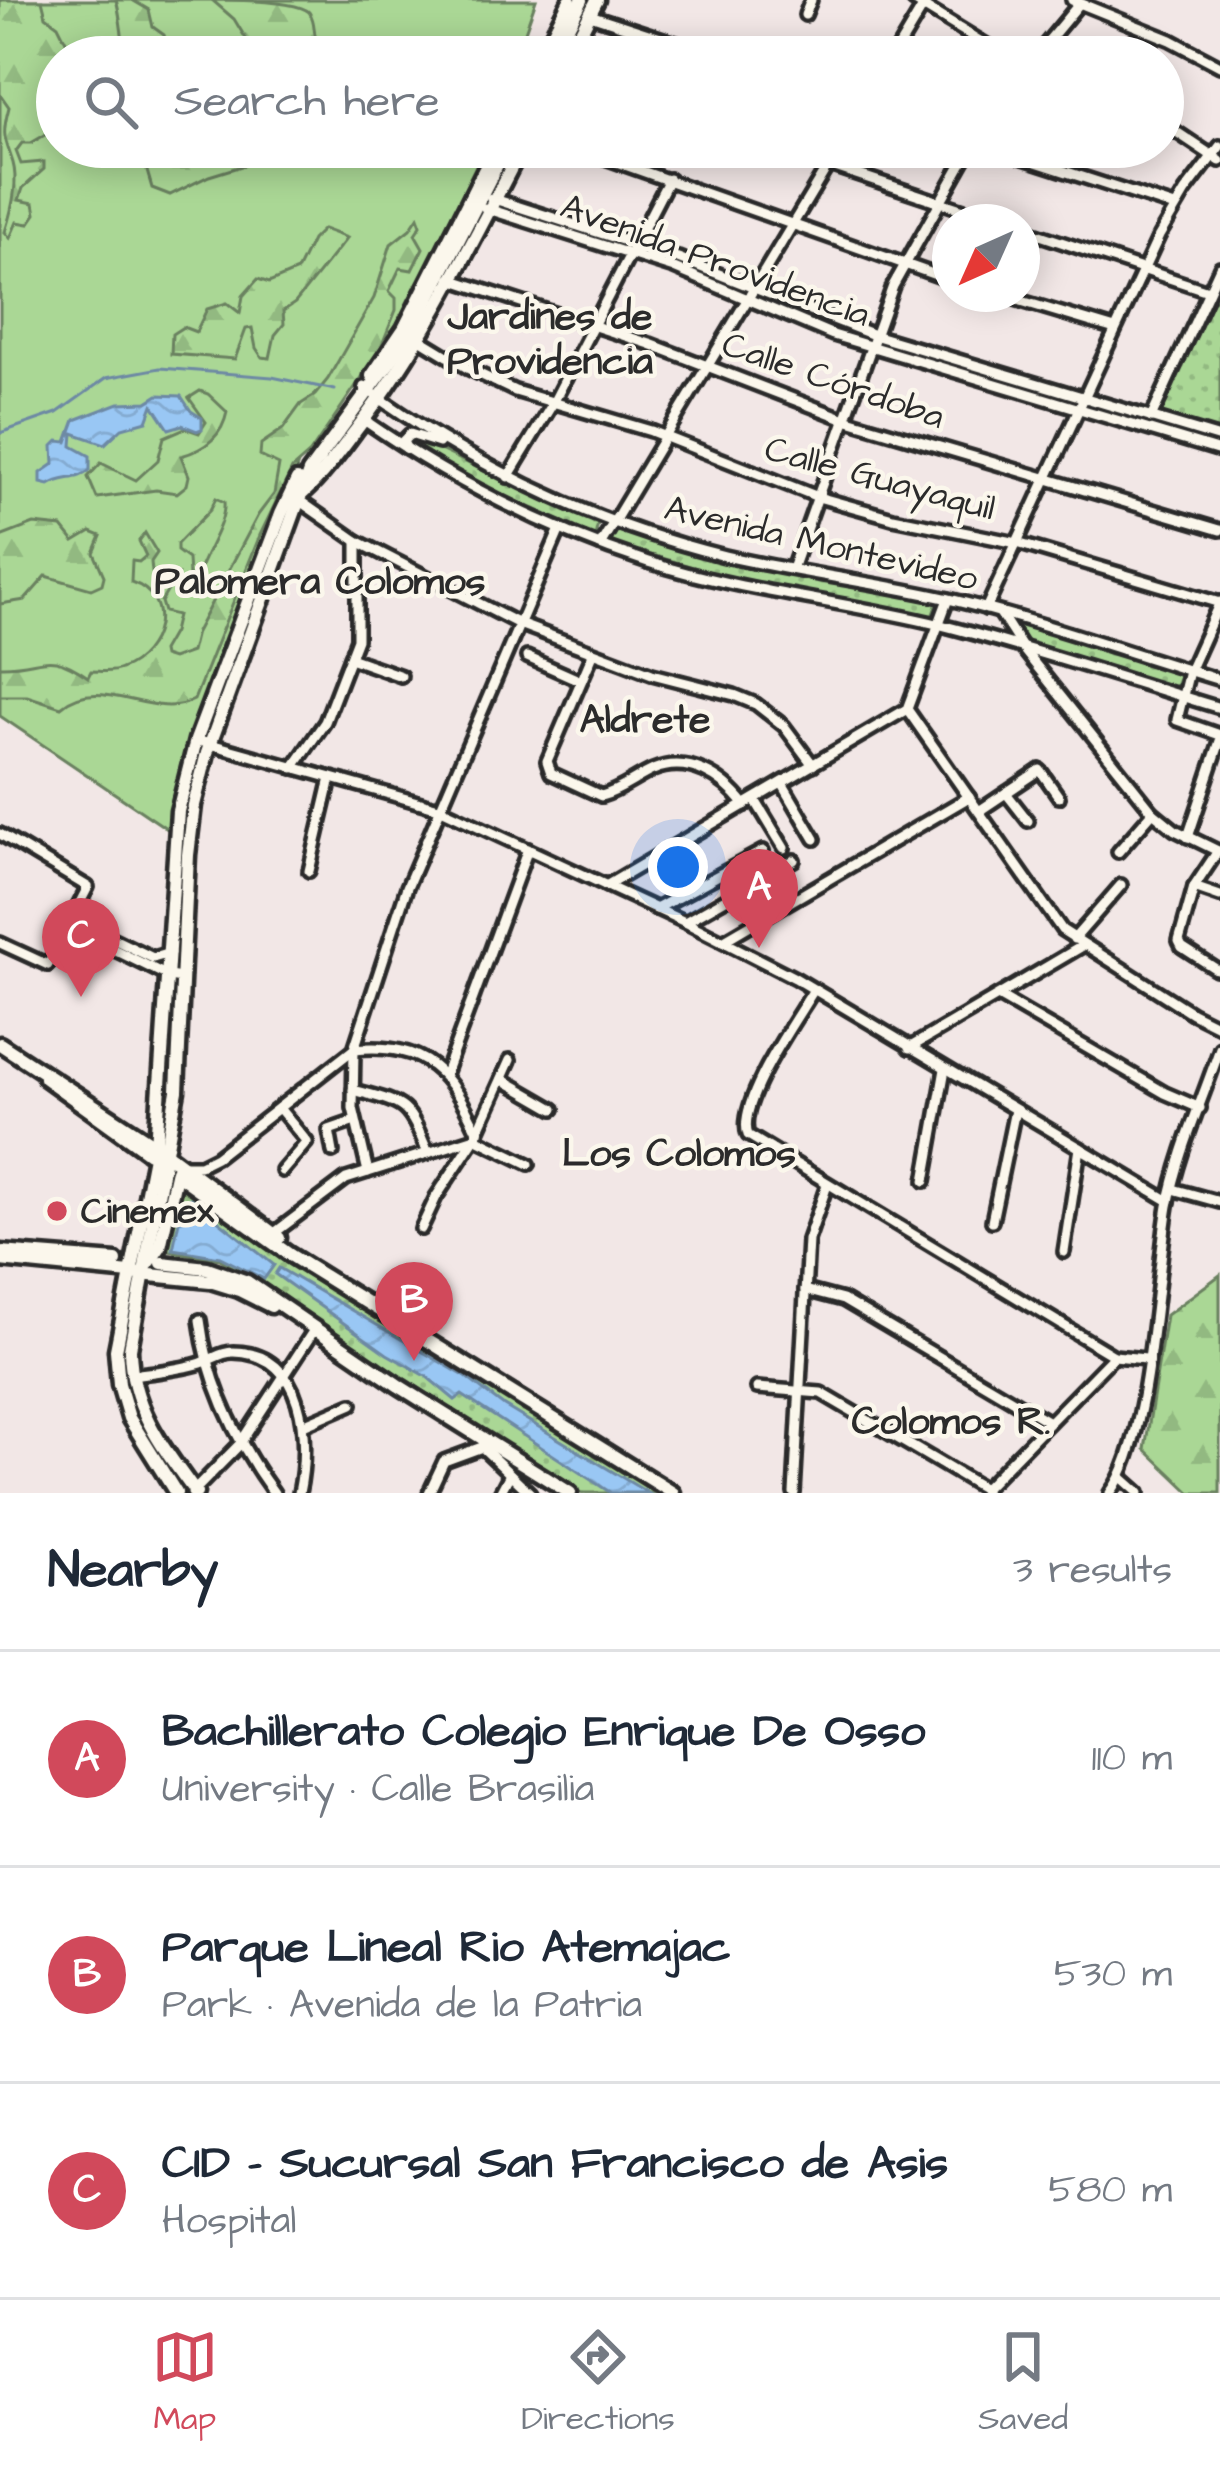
<!DOCTYPE html>
<html lang="en">
<head>
<meta charset="utf-8">
<style>
  body { margin:0; font-family:"Architects Daughter",sans-serif; background:#f6f6f7; color:#1f2937 }
  .compass { position:absolute; left:932px; top:204px; width:108px; height:108px; border-radius:50%; background:#fff; box-shadow:0 6px 30px #0003; rotate:225deg }
  .you { position:absolute; left:678px; top:867px; width:42px; height:42px; margin:-30px; border:9px solid #fff; border-radius:50%; background:#1a73e8; box-shadow:0 0 0 18px #1a73e833 }
  .badge { display:grid; place-items:center; width:78px; height:78px; border-radius:50%; background:#d1495b; color:#fff; font-size:39px; font-weight:700 }
  .pin { position:absolute; translate:-50% -99px; filter:drop-shadow(0 3px 6px #0008) }
  .pin::after { content:''; position:absolute; top:63px; width:42px; height:36px; background:inherit; clip-path:polygon(0 0,100% 0,50% 100%) }
  .list { margin:0; padding:0; list-style:none }
  h2 { display:flex; justify-content:space-between; align-items:center; height:156px; margin:0; padding:0 48px; font-size:51px }
  h2 small { font-size:39px; font-weight:400; color:#747a83 }
  .list li { display:grid; grid-template-columns:78px 1fr auto; gap:36px; align-items:center; box-sizing:border-box; height:216px; padding:0 48px; border-top:3px solid #e0e1e3 }
  .list b { display:block; font-size:45px; white-space:nowrap }
  .list p { margin:0; font-size:39px; white-space:nowrap; color:#747a83 }
  .list em { font-size:39px; font-style:normal; color:#747a83 }
  .icon { flex:none; width:66px; height:66px; fill:none; stroke:currentColor; stroke-width:2; stroke-linecap:round; stroke-linejoin:round }
  .map { position:relative; flex:none; width:1220px; height:1493px; overflow:hidden }
  .search { position:absolute; background:#fff; box-shadow:0 6px 30px #0003; left:36px; right:36px; top:36px; height:132px; display:flex; align-items:center; gap:30px; box-sizing:border-box; padding:0 42px; border-radius:66px; color:#747a83; font-size:45px }
  .sheet { height:804px; background:#fff }
  nav { display:flex; justify-content:space-around; align-items:center; box-sizing:border-box; height:168px; border-top:3px solid #e0e1e3; background:#fff; font-size:33px; color:#747a83 }
  nav a { display:grid; justify-items:center; gap:6px }
  nav .on { color:#d1495b }
  .map>svg:first-child { display:block }
</style>
</head>
<body>
<div class="map">
<svg width="1220" height="1493" viewBox="0 0 1220 1493">
  <defs>
    <pattern id="forest-firs" width="22" height="20" patternUnits="userSpaceOnUse" patternTransform="scale(3)"><rect width="22" height="20" fill="#aad795"/><path d="M5 1l3.5 6h-7zM16 11l3.5 6h-7z" fill="#92b981"/></pattern>
    <pattern id="park-dots" width="8" height="8" patternUnits="userSpaceOnUse" patternTransform="scale(3)"><rect width="8" height="8" fill="#aad795"/><path d="M2 2h.1M6 6h.1" fill="none" stroke="#92b981" stroke-width="1.8" stroke-linecap="round"/></pattern>
    <pattern id="water-waves" width="16" height="10" patternUnits="userSpaceOnUse" patternTransform="scale(3)"><rect width="16" height="10" fill="#99c7f4"/><path d="M0 5q4-4 8 0t8 0" fill="none" stroke="#84abd1"/></pattern>
  </defs>
  <rect width="100%" height="100%" fill="#f2e7e6"/>
  <filter id="ink" filterUnits="userSpaceOnUse"><feTurbulence type="fractalNoise" baseFrequency=".00833" numOctaves="2"/><feDisplacementMap in="SourceGraphic" scale="24" xChannelSelector="R" yChannelSelector="G"/><feConvolveMatrix kernelMatrix="1 2 1 2 8 2 1 2 1" color-interpolation-filters="sRGB"/></filter>
  <g filter="url(#ink)">
    <polygon fill="#aad795" stroke="#6a8160" stroke-width="3" points="0,0 536,0 516,57 57,57 57,147 485,147 452,215 426,299 306,438 288,495 203,705 169,830 0,716"/>
    <g fill="url(#forest-firs)" stroke="#6a8160" stroke-width="3">
      <path d="M0 0H42L46 16 58 25 74 57H57V128L31 143H22L16 151 21 164 44 162V169L23 188 19 200 34 203 36 214 29 224 17 222 10 238 5 232C11 213 19 184 13 163 5 138 1 137 9 107L0 94Z"/>
      <path d="M116 0H132L149 10 153 27 164 35 168 50 172 53 178 48 186 57H130C120 44 122 18 116 0Z"/>
      <path d="M212 0C235 0 297 0 309 12 319 26 308 36 326 57H257L234 19Z"/>
      <polygon points="140,147 273,147 258,161 209,176 170,195 152,188"/>
      <path d="M418 217 421 225 415 234 423 248 412 270 400 268 389 291 396 298V310L379 352 310 453 292 469 260 535 194 700C153 722 101 673 61 707L27 696H0V666C45 667 44 647 88 677L91 671C100 671 113 673 121 669 160 655 177 597 131 582L132 561 139 562 146 556 139 541 145 533 157 553 151 562 152 572 161 577 177 575 161 602 164 612 177 615 173 632 162 651 163 656 172 659 191 652 196 632 258 515 274 494 279 465 260 456 261 444 283 429 301 404 315 395 328 379 374 298 391 244 410 229Z"/>
      <polygon points="323,229 347,238 295,303 283,311 284,324 275,335 270,358 262,357 256,348 252,328 246,329 235,359 171,354 172,334 183,327 196,332 207,309 227,303 240,313 243,296 258,279 269,283 297,271 312,240"/>
      <path d="M200 391 208 394 227 412C222 438 203 450 181 456L189 476 187 485 177 493 156 490 97 498 88 477 101 463 136 480 158 460 164 437 185 428 199 433 206 422 189 398Z"/>
      <path d="M216 498 224 502C226 524 205 551 198 574L189 577 188 559 177 551V544L210 510Z"/>
      <polygon points="34,524 62,527 74,542 91,532 101,536 94,553 104,576 102,584 91,589 46,576 25,600 0,604 0,537"/>
      <polygon points="1220,1275 1220,1493 1191,1493 1145,1449 1166,1315"/>
    </g>
    <g fill="url(#park-dots)" stroke="#6a8160" stroke-width="3">
      <polygon points="1220,285 1220,431 1159,415"/>
      <polygon points="413,437 532,494 599,519 595,536 474,482 407,443"/>
      <polygon points="615,524 723,560 937,603 932,617 718,574 609,543"/>
      <polygon points="1012,621 1181,674 1174,691 1027,646"/>
      <polygon points="180,1183 243,1229 663,1493 581,1493 220,1259 169,1251 167,1236"/>
    </g>
    <g fill="url(#water-waves)" stroke="#6d89a4" stroke-width="3">
      <path d="M158 395 181 396 191 411 202 418V429L197 431 182 425 169 429 153 405 147 421 122 428 105 444 73 433 72 446 90 456V470C78 481 63 476 49 485L41 483V473L54 464 53 446 58 441 67 442 75 420 119 403 147 402Z"/>
      <polygon points="190,1198 274,1265 264,1279 220,1257 173,1249 183,1202"/>
      <polygon points="279,1268 466,1377 504,1406 648,1493 611,1493 462,1395 455,1400 426,1376 387,1354 275,1274"/>
    </g>
    <g fill="none" stroke-linecap="round" stroke-linejoin="round">
      <polyline stroke="#6d89a4" stroke-width="3" points="0,433 57,413 106,378 160,368 272,377 335,390"/>
      <defs>
        <g id="minor">
          <polyline points="913,0 1006,57"/>
          <polyline points="1072,0 1171,40 1220,66"/>
          <polyline points="590,15 719,57"/>
          <polyline points="805,15 811,0"/>
          <polyline points="893,57 927,0"/>
          <polyline points="1035,57 1079,4"/>
          <polyline points="1163,123 1220,161"/>
          <polyline points="574,147 950,280"/>
          <polyline points="990,147 1175,207"/>
          <polyline points="829,165 1000,222"/>
          <polyline points="491,198 678,258 874,335 1220,438"/>
          <polyline points="485,208 674,268 833,335 1220,451"/>
          <polyline points="1022,229 1208,291"/>
          <polyline points="450,279 650,344 845,419 1220,530"/>
          <polyline points="998,294 1115,329"/>
          <polyline points="413,335 469,369 515,391 651,431 818,497 893,518 1017,543 1220,603"/>
          <path d="M364 387C473 466 594 524 725 556 799 573 875 582 949 599 1040 621 1130 653 1220 680"/>
          <polyline points="1151,418 1220,267"/>
          <path d="M364 420C452 481 546 529 648 562 743 592 844 601 941 625 1035 649 1127 680 1220 708"/>
          <polyline points="406,448 403,441 410,434 439,443"/>
          <polyline points="508,477 553,403 669,179"/>
          <polyline points="297,499 357,541 519,624 652,674 734,695 756,704 784,726 813,765"/>
          <polyline points="600,545 839,147"/>
          <polyline points="792,569 893,286 971,147"/>
          <polyline points="1220,602 1189,671 1177,720 1220,735"/>
          <polyline points="986,609 1159,236 1185,192 1220,146"/>
          <polyline points="1000,613 1023,649 1153,812 1175,830 1220,852"/>
          <path d="M593 654 547 761 551 773 601 796C620 791 635 778 653 770 689 755 723 777 745 805"/>
          <polyline points="527,657 581,681"/>
          <polyline points="350,658 401,676"/>
          <polyline points="907,709 1062,930 1192,1013 1220,1027"/>
          <polyline points="196,740 439,808 685,922 795,978 1169,1201"/>
          <polyline points="293,768 325,722 357,639 357,541"/>
          <polyline points="782,783 815,839"/>
          <polyline points="1006,793 1028,821"/>
          <polyline points="755,800 784,848"/>
          <polyline points="979,811 1040,770 1059,797"/>
          <polyline points="0,834 88,887 48,965 0,943"/>
          <polyline points="1188,837 1220,741"/>
          <polyline points="1118,852 1153,812"/>
          <polyline points="309,871 331,778"/>
          <polyline points="606,886 907,709 948,599"/>
          <polyline points="1194,887 1220,896"/>
          <polyline points="656,909 763,851"/>
          <polyline points="72,919 153,958 170,953"/>
          <polyline points="685,922 794,860"/>
          <polyline points="68,927 168,976 182,978"/>
          <polyline points="1074,939 1121,885"/>
          <polyline points="723,941 969,797"/>
          <polyline points="1216,969 1182,947 1179,941 1194,887 1218,851"/>
          <path d="M813 991C795 1021 736 1104 748 1135L1114 1356 1146 1359"/>
          <polyline points="998,996 1165,1093 1200,1108"/>
          <polyline points="909,1048 1084,945"/>
          <path d="M354 1049C427 1042 450 1073 478 1133"/>
          <polyline points="354,1049 353,1108 368,1172"/>
          <polyline points="445,1074 528,849"/>
          <polyline points="502,1079 554,1109"/>
          <path d="M353 1090C406 1104 407 1102 428 1153"/>
          <polyline points="279,1108 307,1142 282,1171"/>
          <polyline points="333,1152 329,1130 355,1121"/>
          <polyline points="182,1165 200,1165 216,1157 354,1049 407,887 560,529"/>
          <polyline points="925,1181 945,1069"/>
          <polyline points="1173,1189 1220,1202"/>
          <polyline points="992,1221 1015,1110"/>
          <polyline points="421,1229 436,1197 475,1138 510,1060"/>
          <polyline points="273,1234 346,1179 475,1138 529,1164"/>
          <polyline points="1064,1252 1080,1148"/>
          <polyline points="805,1290 843,1300 1049,1422"/>
          <path d="M200 1320C208 1385 236 1441 274 1493"/>
          <path d="M132 1375C154 1372 176 1370 198 1364 210 1361 220 1352 233 1352 306 1352 310 1441 299 1493"/>
          <polyline points="757,1388 821,1393 984,1489"/>
          <polyline points="303,1425 352,1404"/>
          <polyline points="482,1447 530,1493"/>
          <polyline points="1121,1477 1139,1493"/>
          <polyline points="983,1490 1114,1356"/>
          <polyline points="192,1493 239,1445 314,1330"/>
          <polyline points="429,1493 444,1461 482,1447"/>
          <polyline points="500,1493 509,1476"/>
          <polyline points="794,1493 808,1240 827,1185"/>
          <path d="M1110 1493C1150 1442 1156 1276 1168 1206 1178 1153 1203 1099 1220 1048"/>
        </g>
        <g id="major">
          <polyline points="541,57 570,0"/>
          <polyline points="552,57 582,0"/>
          <polyline points="568,57 597,0"/>
          <polyline points="372,376 404,329 496,147"/>
          <path d="M302 494C323 475 339 453 356 430 424 342 471 245 522 147"/>
          <polyline points="0,1044 156,1146 279,1238"/>
          <polyline points="45,1078 149,1153"/>
          <polyline points="180,1176 290,1255 673,1493"/>
          <polyline points="1,1252 116,1261"/>
          <polyline points="0,1260 210,1281 239,1290 271,1306"/>
          <polyline points="162,1263 207,1268 247,1282 399,1386 570,1493"/>
          <polyline points="148,1264 160,1247 177,1170"/>
          <polyline points="176,1493 129,1418 119,1384 116,1350 156,1146 178,811 196,740 281,514 297,480"/>
          <path d="M196 1493C163 1448 131 1408 130 1349L177 1091 188 855 194 805 207 753 309 472 411 333 506 147"/>
        </g>
      </defs>
      <use href="#minor" stroke="#2b2b2b" stroke-width="18"/>
      <use href="#major" stroke="#2b2b2b" stroke-width="21"/>
      <use href="#minor" stroke="#fbf7ec" stroke-width="9"/>
      <use href="#major" stroke="#fbf7ec" stroke-width="12"/>
    </g>
  </g>
  <circle fill="#d1495b" stroke="#fbf7ec" stroke-width="4.5" cx="57" cy="1211" r="12"/>
  <g text-anchor="middle" dominant-baseline="central" stroke-width="9" stroke-linejoin="round" paint-order="stroke">
    <g font-size="36" fill="#2b2b2b" stroke="#fbf7ec">
      <text transform="translate(715 261) rotate(20)">Avenida Providencia</text>
      <text transform="translate(833 381) rotate(19)">Calle Córdoba</text>
      <text transform="translate(880 479) rotate(15)">Calle Guayaquil</text>
      <text transform="translate(821 544) rotate(13)">Avenida Montevideo</text>
    </g>
    <g font-size="36" font-weight="bold" fill="#2b2b2b" stroke="#fbf7ec" text-anchor="start">
      <text x="81" y="1211">Cinemex</text>
    </g>
    <g font-size="39" font-weight="bold" fill="#2b2b2b" stroke="#fbf7ec">
      <text x="550" y="318">Jardines de<tspan x="550" dy="45">Providencia</tspan></text>
      <text x="320" y="583">Palomera Colomos</text>
      <text x="645" y="721">Aldrete</text>
      <text x="679" y="1155">Los Colomos</text>
      <text x="951" y="1423">Colomos R.</text>
    </g>
  </g>
</svg>
<svg class="compass" viewBox="-18 -18 36 36"><path d="M0-13l5 13h-10z" fill="#e53935"/><path d="M0 13l5-13h-10z" fill="#747a83"/></svg>
<div class="you"></div>
<div class="pin badge" style="left:759px;top:948px">A</div>
<div class="pin badge" style="left:414px;top:1361px">B</div>
<div class="pin badge" style="left:81px;top:997px">C</div>
<div class="search"><svg class="icon" aria-label="search" viewBox="0 0 24 24"><circle cx="10" cy="10" r="6"/><path d="M15 15l6 6"/></svg>Search here</div>
</div>
<section class="sheet">
<h2>Nearby<small>3 results</small></h2>
<ul class="list">
<li><span class="badge">A</span><div><b>Bachillerato Colegio Enrique De Osso</b><p>University · Calle Brasilia</p></div><em>110 m</em></li>
<li><span class="badge">B</span><div><b>Parque Lineal Rio Atemajac</b><p>Park · Avenida de la Patria</p></div><em>530 m</em></li>
<li><span class="badge">C</span><div><b>CID - Sucursal San Francisco de Asis</b><p>Hospital</p></div><em>580 m</em></li>
</ul>
</section>
<nav>
<a class="on"><svg class="icon" aria-label="map" viewBox="0 0 24 24"><path d="M3 6l6-2 6 2 6-2v14l-6 2-6-2-6 2zM9 4v14M15 6v14"/></svg>Map</a>
<a><svg class="icon" aria-label="directions" viewBox="0 0 24 24"><path d="M12 3l9 9-9 9-9-9zM9 14v-3h6M13 9l2 2-2 2"/></svg>Directions</a>
<a><svg class="icon" aria-label="saved" viewBox="0 0 24 24"><path d="M7 4h10v16l-5-4-5 4z"/></svg>Saved</a>
</nav>
</body>
</html>
